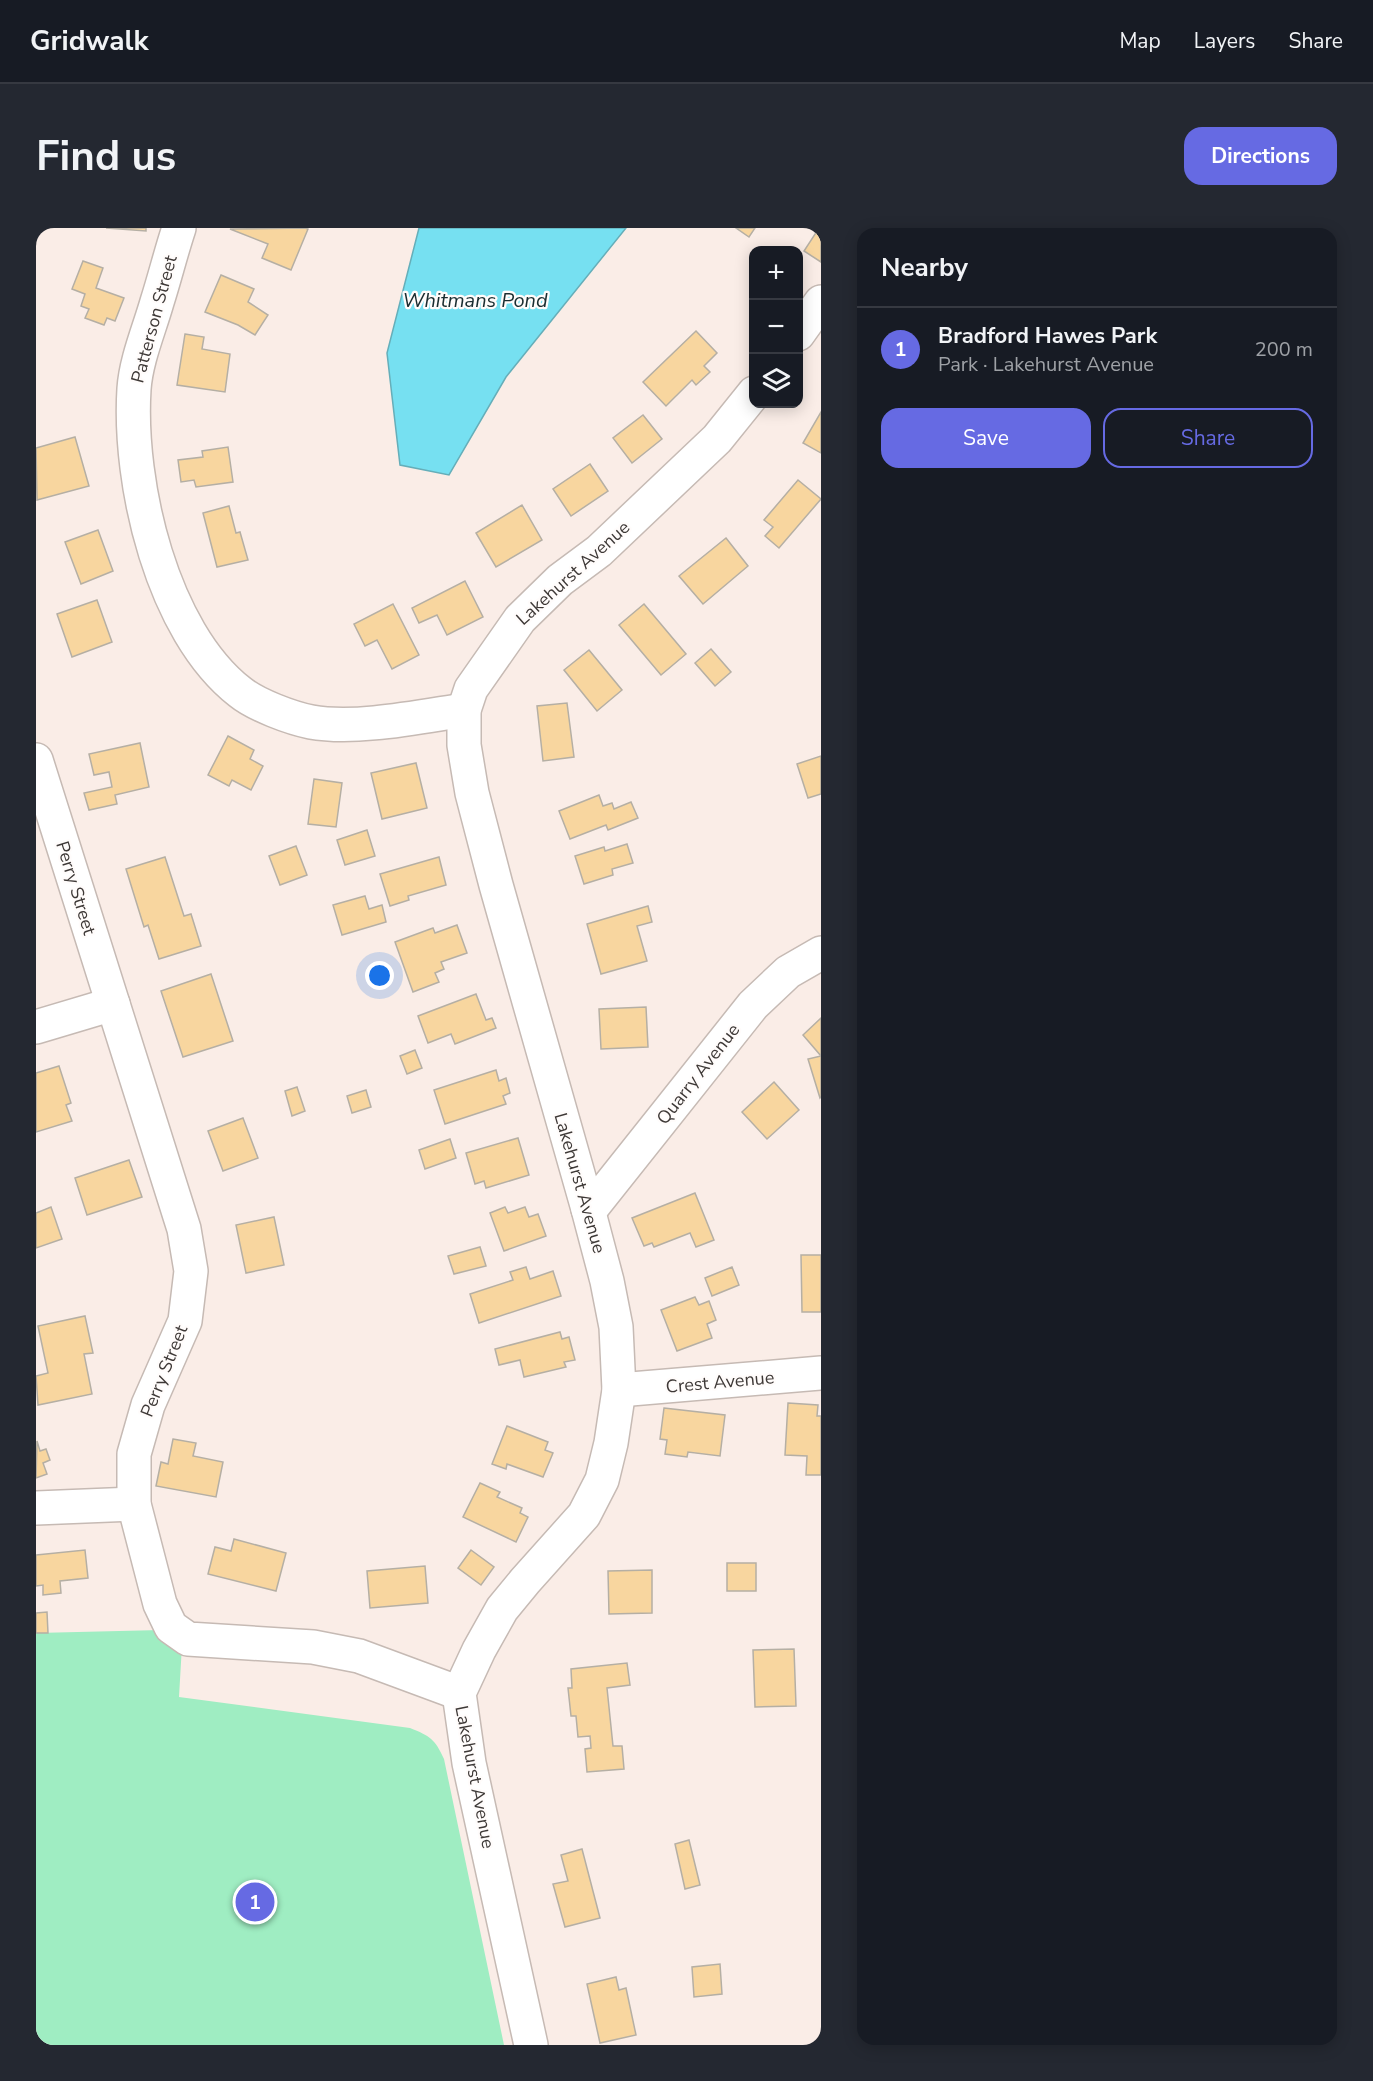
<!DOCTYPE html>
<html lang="en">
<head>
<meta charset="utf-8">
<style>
  body { margin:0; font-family:"Nunito Sans",sans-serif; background:#242831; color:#f1f3f6 }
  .controls { position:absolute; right:18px; top:18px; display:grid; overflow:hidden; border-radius:12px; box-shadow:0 3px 15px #0003 }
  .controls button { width:54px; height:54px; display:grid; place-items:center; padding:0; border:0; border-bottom:2px solid #363941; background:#171b24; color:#f1f3f6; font:30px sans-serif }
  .you { position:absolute; left:344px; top:748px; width:21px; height:21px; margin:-15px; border:4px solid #fff; border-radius:50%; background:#1a73e8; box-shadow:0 0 0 9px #1a73e833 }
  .badge { display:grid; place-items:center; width:39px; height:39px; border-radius:50%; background:#666ae3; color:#fff; font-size:20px; font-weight:700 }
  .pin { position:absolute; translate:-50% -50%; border:3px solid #fff; box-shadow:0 2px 6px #0006 }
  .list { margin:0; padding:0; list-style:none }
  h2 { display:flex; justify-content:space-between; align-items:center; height:78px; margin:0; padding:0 24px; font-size:26px }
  h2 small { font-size:20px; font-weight:400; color:#9ea1a6 }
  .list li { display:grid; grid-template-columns:39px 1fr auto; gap:18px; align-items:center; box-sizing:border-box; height:84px; padding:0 24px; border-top:2px solid #363941 }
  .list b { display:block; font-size:22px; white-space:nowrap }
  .list p { margin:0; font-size:20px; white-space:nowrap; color:#9ea1a6 }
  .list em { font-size:20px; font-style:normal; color:#9ea1a6 }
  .actions { display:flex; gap:12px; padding:18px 24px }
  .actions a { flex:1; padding:14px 0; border:2px solid #666ae3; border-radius:18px; text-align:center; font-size:21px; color:#666ae3 }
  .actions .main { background:#666ae3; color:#fff }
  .icon { flex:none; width:33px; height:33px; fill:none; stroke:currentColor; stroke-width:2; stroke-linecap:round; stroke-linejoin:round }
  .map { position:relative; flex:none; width:785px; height:1817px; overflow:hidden; border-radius:18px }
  header { display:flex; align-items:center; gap:36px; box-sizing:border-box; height:84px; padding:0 30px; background:#171b24; border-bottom:2px solid #363941 }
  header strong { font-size:28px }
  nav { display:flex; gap:33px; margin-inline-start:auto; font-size:21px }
  .intro { display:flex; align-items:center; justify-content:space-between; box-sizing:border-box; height:144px; padding:0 36px }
  h1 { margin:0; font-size:42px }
  .button { padding:15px 27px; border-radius:18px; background:#666ae3; color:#fff; font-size:21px; font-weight:700 }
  main { display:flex; gap:36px; padding:0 36px }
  aside { flex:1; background:#171b24; border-radius:18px; box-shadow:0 3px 15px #0003 }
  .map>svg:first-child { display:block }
</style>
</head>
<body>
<header>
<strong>Gridwalk</strong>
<nav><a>Map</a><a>Layers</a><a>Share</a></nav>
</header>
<div class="intro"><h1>Find us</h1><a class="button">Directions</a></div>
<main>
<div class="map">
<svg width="785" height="1817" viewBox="0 0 785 1817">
  <rect width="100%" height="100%" fill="#faede7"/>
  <path fill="#9fedc2" d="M125 1402 146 1417 143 1469 374 1500C394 1508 399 1511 408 1531L468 1817H0V1405Z"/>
  <polygon fill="#76e0f1" stroke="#65aeb9" stroke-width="1.5" points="383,0 590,0 470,149 413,247 364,237 351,125"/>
  <g fill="#f8d69f" stroke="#b5afa4" stroke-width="1.5">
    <polygon points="70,0 110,0 110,3"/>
    <polygon points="269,0 272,1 255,42 226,30 232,16 194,1"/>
    <polygon points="700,0 719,0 713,9"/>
    <polygon points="783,0 785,0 785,34 768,23"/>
    <polygon points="47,33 67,40 60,60 88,70 79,93 71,90 68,97 49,90 53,81 45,78 49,66 36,61"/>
    <polygon points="185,47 218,61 212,74 232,87 219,107 202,97 169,84"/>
    <polygon points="660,103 681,125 668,138 674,144 660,157 656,152 630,178 607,154"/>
    <polygon points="149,106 168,109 166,121 194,126 189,164 141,157"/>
    <polygon points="785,184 785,225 767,215"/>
    <polygon points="607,187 626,211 596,235 577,210"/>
    <polygon points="39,209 53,258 1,272 0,220"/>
    <polygon points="192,219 197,254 160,259 158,252 145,254 142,232 167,229 166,223"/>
    <polygon points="554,236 572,263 535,288 517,261"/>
    <polygon points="762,252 785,271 743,320 729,308 737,299 728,292"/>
    <polygon points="486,277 506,312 460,339 440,305"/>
    <polygon points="193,278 200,305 204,304 212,332 181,339 167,285"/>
    <polygon points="62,302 77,343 45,356 29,314"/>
    <polygon points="690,310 712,338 667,376 643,348"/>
    <polygon points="429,353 447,389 411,407 401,387 383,395 376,380"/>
    <polygon points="61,372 76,414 36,429 21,386"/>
    <polygon points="357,376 383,427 356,441 341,412 329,418 318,396"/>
    <polygon points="608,376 650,426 625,447 583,397"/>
    <polygon points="675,421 695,444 679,458 659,435"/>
    <polygon points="553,422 586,462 561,483 528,442"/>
    <polygon points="531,475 538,529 507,533 501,478"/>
    <polygon points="192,508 218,522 214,531 227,538 215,562 196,552 193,558 172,547"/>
    <polygon points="104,515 113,559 79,567 81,576 53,582 48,565 76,559 73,544 58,547 53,526"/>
    <polygon points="785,528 785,566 772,570 761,536"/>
    <polygon points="380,535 391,580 346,591 335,545"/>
    <polygon points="278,551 306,555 300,599 272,596"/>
    <polygon points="563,567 567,578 576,575 578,581 595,574 602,590 572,602 570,597 534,611 523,583"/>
    <polygon points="331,602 339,628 309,637 301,612"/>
    <polygon points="591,616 597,635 576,641 577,647 548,656 539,628 568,619 569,623"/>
    <polygon points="260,618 271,647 244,657 233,628"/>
    <polygon points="129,629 148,688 155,686 165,718 123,731 112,697 108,699 90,641"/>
    <polygon points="403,629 410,657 372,668 373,672 354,678 344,646"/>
    <polygon points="329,668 333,681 346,677 350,694 306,707 297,677"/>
    <polygon points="612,678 616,694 601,698 611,733 565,746 551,696"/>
    <polygon points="421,697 431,725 405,734 408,741 399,745 403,754 377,764 359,714 397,700 399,705"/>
    <polygon points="175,746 197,813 147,829 125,763"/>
    <polygon points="440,766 450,792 456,790 460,800 419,816 415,806 392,815 382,788"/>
    <polygon points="610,779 612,819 565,821 563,781"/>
    <polygon points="785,790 785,869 784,870 772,831 785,828 767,807"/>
    <polygon points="379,822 386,840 371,846 364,828"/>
    <polygon points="23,838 35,875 30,877 36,893 0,904 0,845"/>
    <polygon points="460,842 463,853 470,850 474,865 467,868 470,876 409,896 398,862"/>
    <polygon points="738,854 763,882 731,911 706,884"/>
    <polygon points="261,859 269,883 256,888 249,863"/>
    <polygon points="330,862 335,879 316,885 311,868"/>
    <polygon points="207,890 222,930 187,943 172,903"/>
    <polygon points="482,910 493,947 450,960 448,953 439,956 430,925"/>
    <polygon points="414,911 420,930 389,941 383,922"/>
    <polygon points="93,932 106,969 51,987 39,950"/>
    <polygon points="659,965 678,1012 660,1019 654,1005 618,1019 616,1015 608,1018 596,990"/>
    <polygon points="15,979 26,1011 0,1020 0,985"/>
    <polygon points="469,979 472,985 489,979 493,989 502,986 510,1008 468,1023 454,985"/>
    <polygon points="238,989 248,1037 210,1045 200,997"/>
    <polygon points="444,1019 450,1038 418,1046 412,1028"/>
    <polygon points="765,1027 785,1027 785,1084 766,1084"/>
    <polygon points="490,1039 494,1051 517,1043 525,1068 443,1095 434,1066 477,1052 474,1044"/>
    <polygon points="696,1039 703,1057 676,1068 669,1050"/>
    <polygon points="659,1069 663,1077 673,1073 680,1092 671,1096 676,1110 641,1123 625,1082"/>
    <polygon points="49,1088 57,1125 48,1126 56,1166 2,1177 0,1148 12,1145 2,1098"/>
    <polygon points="524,1104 526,1111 533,1109 539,1132 528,1134 530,1139 488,1149 484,1132 463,1137 459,1121"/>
    <polygon points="752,1175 782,1177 781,1188 785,1188 785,1247 770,1247 771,1228 749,1227"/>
    <polygon points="628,1180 689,1187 684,1228 652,1224 651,1229 629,1226 631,1212 624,1211"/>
    <polygon points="471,1198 512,1214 509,1222 517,1225 507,1249 471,1236 470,1241 456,1236"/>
    <polygon points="137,1211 160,1215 157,1228 187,1234 180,1269 120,1258 125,1234 132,1236"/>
    <polygon points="1,1213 4,1223 10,1221 14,1232 7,1235 11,1246 0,1250"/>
    <polygon points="444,1255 464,1264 461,1269 486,1280 484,1285 492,1289 480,1314 427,1289"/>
    <polygon points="198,1311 250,1325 240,1363 172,1346 179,1319 195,1323"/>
    <polygon points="49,1322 52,1350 24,1353 25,1365 7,1367 7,1357 0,1358 0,1327"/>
    <polygon points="435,1322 458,1339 445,1357 422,1340"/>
    <rect x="691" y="1335" width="29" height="28"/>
    <polygon points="389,1338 392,1375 334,1380 331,1343"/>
    <polygon points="616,1342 616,1385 573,1386 572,1343"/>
    <polygon points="11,1384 12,1405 0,1405 0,1385"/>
    <polygon points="758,1421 760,1478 719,1479 717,1422"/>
    <polygon points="591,1435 594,1457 571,1460 577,1518 586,1518 588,1541 551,1544 549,1521 555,1520 554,1508 542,1509 540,1488 535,1488 532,1460 536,1460 535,1441"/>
    <polygon points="653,1612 664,1657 649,1661 639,1616"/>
    <polygon points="546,1621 564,1690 529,1699 517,1656 532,1653 525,1627"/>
    <polygon points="684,1736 686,1766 658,1769 656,1739"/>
    <polygon points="580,1749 583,1762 590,1760 600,1807 564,1815 551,1756"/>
  </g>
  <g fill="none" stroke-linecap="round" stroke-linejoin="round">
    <defs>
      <g id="minor">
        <path d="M143 0C135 24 129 49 121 74 113 102 100 132 98 161 92 256 126 403 204 464 220 477 255 490 275 494 320 502 382 489 428 482"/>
        <polyline points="762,106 785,74"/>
        <polyline points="0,532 148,1001 155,1043 149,1093 112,1177 98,1226 98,1276 124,1376 135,1399 152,1411 277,1419 323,1428 423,1465"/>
        <polyline points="0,799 77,776"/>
        <polyline points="552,981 558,977 717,777 752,744 785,725"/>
        <polyline points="583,1162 785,1145"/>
        <polyline points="0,1280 98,1276"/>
        <polyline points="495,1817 433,1535 423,1465 443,1422 466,1381 489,1353 548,1287 566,1252 575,1215 583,1162 580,1099 571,1053 552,981 460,657 436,565 428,517 428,482 435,461 484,391 524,352 563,323 681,211 718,165"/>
      </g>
    </defs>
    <use href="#minor" stroke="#c6bab4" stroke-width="36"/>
    <use href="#minor" stroke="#fff" stroke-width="33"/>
  </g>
  <g text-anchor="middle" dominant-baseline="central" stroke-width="4.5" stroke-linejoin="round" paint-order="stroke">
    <g font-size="18" fill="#3e3937" stroke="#fffcfb">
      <text transform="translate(118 91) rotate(-75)">Patterson Street</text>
      <text transform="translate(537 345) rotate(-42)">Lakehurst Avenue</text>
      <text transform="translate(40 660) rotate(73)">Perry Street</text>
      <text transform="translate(662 846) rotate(-52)">Quarry Avenue</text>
      <text transform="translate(544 955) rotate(74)">Lakehurst Avenue</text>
      <text transform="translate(128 1143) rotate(-68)">Perry Street</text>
      <text transform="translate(684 1154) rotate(-5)">Crest Avenue</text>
      <text transform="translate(439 1549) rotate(79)">Lakehurst Avenue</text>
    </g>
    <g font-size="20" font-style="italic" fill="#1a2d31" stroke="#fffcfb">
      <text x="439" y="72">Whitmans Pond</text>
    </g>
  </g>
</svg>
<div class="controls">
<button>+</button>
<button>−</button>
<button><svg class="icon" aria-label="layers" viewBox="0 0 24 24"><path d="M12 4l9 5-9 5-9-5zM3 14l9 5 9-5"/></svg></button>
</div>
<div class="you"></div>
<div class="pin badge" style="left:219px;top:1674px">1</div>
</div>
<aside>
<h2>Nearby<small></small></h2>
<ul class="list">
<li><span class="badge">1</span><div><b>Bradford Hawes Park</b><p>Park · Lakehurst Avenue</p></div><em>200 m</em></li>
</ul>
<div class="actions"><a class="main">Save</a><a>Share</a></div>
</aside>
</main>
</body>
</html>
